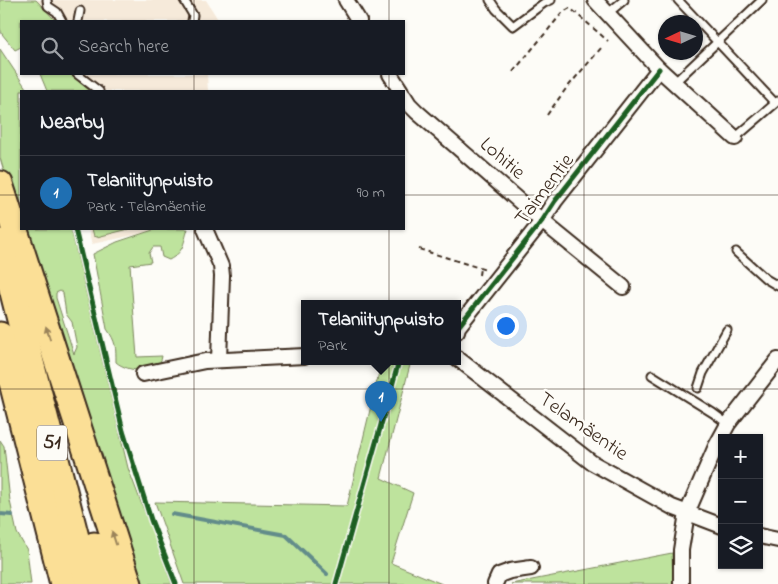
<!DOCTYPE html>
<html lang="en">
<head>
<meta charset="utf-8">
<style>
  body { margin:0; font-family:"Indie Flower",sans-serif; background:#20242c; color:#f1f3f6 }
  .controls { position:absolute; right:15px; bottom:15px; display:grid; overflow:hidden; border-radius:0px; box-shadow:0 1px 4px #0004 }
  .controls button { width:45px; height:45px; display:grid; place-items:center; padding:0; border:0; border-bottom:1px solid #363941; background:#171b24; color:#f1f3f6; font:25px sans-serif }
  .compass { position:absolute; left:658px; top:15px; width:45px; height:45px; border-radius:50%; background:#171b24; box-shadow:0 1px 4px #0004; rotate:266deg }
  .you { position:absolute; left:505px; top:325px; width:18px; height:18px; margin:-12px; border:4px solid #fff; border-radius:50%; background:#1a73e8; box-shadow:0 0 0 8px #1a73e833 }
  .badge { display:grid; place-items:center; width:32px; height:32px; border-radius:50%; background:#1f6fb2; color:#fff; font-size:16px; font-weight:700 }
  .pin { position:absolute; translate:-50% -41px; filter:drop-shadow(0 1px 2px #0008) }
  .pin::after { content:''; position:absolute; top:26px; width:18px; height:15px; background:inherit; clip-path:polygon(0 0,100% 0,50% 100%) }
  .popup { position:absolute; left:301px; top:300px; width:160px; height:65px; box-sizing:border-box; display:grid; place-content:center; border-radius:0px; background:#171b24; filter:drop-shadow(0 1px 4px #0005); font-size:16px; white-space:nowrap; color:#9ea1a6 }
  .popup b { font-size:19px; color:#f1f3f6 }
  .popup::after { content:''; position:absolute; left:50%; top:100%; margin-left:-10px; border:10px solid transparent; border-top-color:#171b24 }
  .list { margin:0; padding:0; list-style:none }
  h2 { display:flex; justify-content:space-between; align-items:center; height:65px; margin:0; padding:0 20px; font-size:21px }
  h2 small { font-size:16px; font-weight:400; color:#9ea1a6 }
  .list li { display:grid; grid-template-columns:32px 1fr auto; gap:15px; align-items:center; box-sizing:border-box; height:75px; padding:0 20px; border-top:1px solid #363941 }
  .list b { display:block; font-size:19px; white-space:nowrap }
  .list p { margin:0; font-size:16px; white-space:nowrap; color:#9ea1a6 }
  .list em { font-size:16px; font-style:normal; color:#9ea1a6 }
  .icon { flex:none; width:28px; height:28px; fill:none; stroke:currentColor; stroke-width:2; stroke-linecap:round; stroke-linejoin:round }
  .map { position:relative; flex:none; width:778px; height:584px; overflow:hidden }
  .search { position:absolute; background:#171b24; box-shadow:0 1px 4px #0004; left:20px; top:20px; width:385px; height:55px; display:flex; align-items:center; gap:12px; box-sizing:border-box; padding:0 18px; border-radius:0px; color:#9ea1a6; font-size:19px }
  .panel { position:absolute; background:#171b24; box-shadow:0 1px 4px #0004; left:20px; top:90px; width:385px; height:140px; border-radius:0px }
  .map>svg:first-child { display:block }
</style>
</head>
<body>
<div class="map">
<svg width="778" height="584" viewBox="0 0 778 584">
  <rect width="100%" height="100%" fill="#fdfcf7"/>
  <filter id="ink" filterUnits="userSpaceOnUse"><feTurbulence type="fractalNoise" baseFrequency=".02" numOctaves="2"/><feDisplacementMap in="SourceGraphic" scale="10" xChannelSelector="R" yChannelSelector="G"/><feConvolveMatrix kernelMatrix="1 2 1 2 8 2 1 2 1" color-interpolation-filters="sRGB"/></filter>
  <g filter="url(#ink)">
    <g fill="#f6eada">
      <polygon points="37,0 206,0 219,21 44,21"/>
      <polygon points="63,74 207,74 208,91 61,91"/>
      <polygon points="88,229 156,229 149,232 92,244"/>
    </g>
    <g fill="#bee39d" stroke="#7c865e" fill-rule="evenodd">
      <polygon points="0,0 36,0 56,21 21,21 21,47 15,50 2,34 0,28"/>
      <path d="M0 49 28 91H21V229H71L128 468 172 584H137L22 231 0 158ZM60 291 63 293 66 314 72 322 77 347 74 354 56 298V293Z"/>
      <polygon points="40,74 70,74 90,91 47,91"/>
      <polygon points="92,229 129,229 97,237 94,236"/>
      <path d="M156 229H188C183 244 184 252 169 260L162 257 160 247H153L149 253 151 262 130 265 137 357 162 356C160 376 127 372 116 362 116 347 116 342 107 329L93 254 117 242Z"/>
      <polygon points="381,364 410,365 381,478 413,493 391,563 442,584 184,584 155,502 347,506"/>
      <polygon points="0,440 4,446 10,501 17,533 27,550 31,584 0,584"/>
      <polygon points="672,553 673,584 511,584"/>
    </g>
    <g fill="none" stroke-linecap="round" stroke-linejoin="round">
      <g stroke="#628c8a" stroke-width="4">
        <polyline points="0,514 12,515"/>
        <polyline points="172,514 286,535 327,574"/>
      </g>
      <defs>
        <g id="service">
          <polyline points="47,0 48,6 57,12 62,21"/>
          <polyline points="184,0 193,15 192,21"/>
          <polyline points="490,0 496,9 513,26 544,3 551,0"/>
          <polyline points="678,0 775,103"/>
          <polyline points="607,14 624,0"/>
          <polyline points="78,21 80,11"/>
          <polyline points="77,74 99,91"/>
          <polyline points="674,83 762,0"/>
          <polyline points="735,138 778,101"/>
          <polyline points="736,252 766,279 778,286"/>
          <polyline points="652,375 713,413 728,424"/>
          <polyline points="698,388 703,373 727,330"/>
        </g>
        <g id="minor">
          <polyline points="346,0 359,21"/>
          <polyline points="595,0 659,69 735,138"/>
          <polyline points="390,74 401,91"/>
          <polyline points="404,96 409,104 417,112 542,221 623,287"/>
          <polyline points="205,229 221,266 222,276 219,360"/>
          <polyline points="457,331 458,327 542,221 555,201 659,69"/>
          <polyline points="457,358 591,462 672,507 722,526"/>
          <polyline points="143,374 205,361 305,356"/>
          <polyline points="759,536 778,540"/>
          <polyline points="495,584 499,575 510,571 531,568"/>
          <polyline points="681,584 681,550 687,513 716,446 728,424 778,360"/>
        </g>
        <g id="motorway">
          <polyline points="0,184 129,584"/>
          <polyline points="0,242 88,584"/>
          <polyline points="0,335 63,584"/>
          <polyline points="94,545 106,584"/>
        </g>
      </defs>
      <use href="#service" stroke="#3b2a1e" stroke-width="11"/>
      <use href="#minor" stroke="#3b2a1e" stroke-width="18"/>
      <use href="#motorway" stroke="#3b2a1e" stroke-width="29"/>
      <g stroke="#3b2a1e" stroke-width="2" stroke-dasharray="5 4" stroke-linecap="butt">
        <polyline points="513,72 563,12 570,8 608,41"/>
        <polyline points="547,115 565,90 602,47"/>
        <polyline points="419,249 486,270"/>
        <polyline points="479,275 480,268"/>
      </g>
      <use href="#service" stroke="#fdfcf7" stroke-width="7"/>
      <use href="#minor" stroke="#fdfcf7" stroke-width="14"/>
      <use href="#motorway" stroke="#fbdf96" stroke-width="25"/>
      <defs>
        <g id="cycleway">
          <polyline points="75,229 123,431 151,520 176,584"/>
          <polyline points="457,331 458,327 542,221 555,201 659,69"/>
          <polyline points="336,584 399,361"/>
        </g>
      </defs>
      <use href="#cycleway" stroke="#fdfcf7" stroke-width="8"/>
      <use href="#cycleway" stroke="#1b5e20" stroke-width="5"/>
    </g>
    <defs><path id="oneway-solid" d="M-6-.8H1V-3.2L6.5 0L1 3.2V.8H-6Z" transform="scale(1.25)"/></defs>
    <g fill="#9b845a">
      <use href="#oneway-solid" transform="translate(48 333) rotate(-108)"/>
      <use href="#oneway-solid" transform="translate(114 538) rotate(-108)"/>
    </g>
  </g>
  <path fill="none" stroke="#3b2a1e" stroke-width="1" stroke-opacity="0.55" d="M194 0V21M389 0V21M584 0V584M194 74V91M389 74V91M0 195H21M404 195H778M194 229V584M389 229V584M0 389H778"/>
  <g text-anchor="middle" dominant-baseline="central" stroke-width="5" stroke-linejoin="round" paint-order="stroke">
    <rect fill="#fdfcf7" stroke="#75695f" stroke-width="1" x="37" y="425.5" width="30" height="35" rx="4"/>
    <g font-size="20" font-weight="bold" fill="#3b2a1e">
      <text x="52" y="443">51</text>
    </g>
    <g font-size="21" fill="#3b2a1e" stroke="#fdfcf7">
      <text transform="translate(502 159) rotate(41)">Lohitie</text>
      <text transform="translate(545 190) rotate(-53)">Taimentie</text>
      <text transform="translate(583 427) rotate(35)">Telamäentie</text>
    </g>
  </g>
</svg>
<div class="controls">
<button>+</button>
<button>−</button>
<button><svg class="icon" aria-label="layers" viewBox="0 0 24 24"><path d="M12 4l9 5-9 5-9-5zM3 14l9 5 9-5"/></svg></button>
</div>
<svg class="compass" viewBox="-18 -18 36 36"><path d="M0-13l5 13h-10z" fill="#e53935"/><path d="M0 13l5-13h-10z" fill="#9ea1a6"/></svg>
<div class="you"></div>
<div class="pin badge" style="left:381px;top:422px">1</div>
<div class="popup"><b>Telaniitynpuisto</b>Park</div>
<div class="search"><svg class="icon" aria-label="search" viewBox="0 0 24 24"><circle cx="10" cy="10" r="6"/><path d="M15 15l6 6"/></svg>Search here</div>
<section class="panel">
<h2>Nearby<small></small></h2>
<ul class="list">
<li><span class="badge">1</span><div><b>Telaniitynpuisto</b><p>Park · Telamäentie</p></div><em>90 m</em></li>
</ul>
</section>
</div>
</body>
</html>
